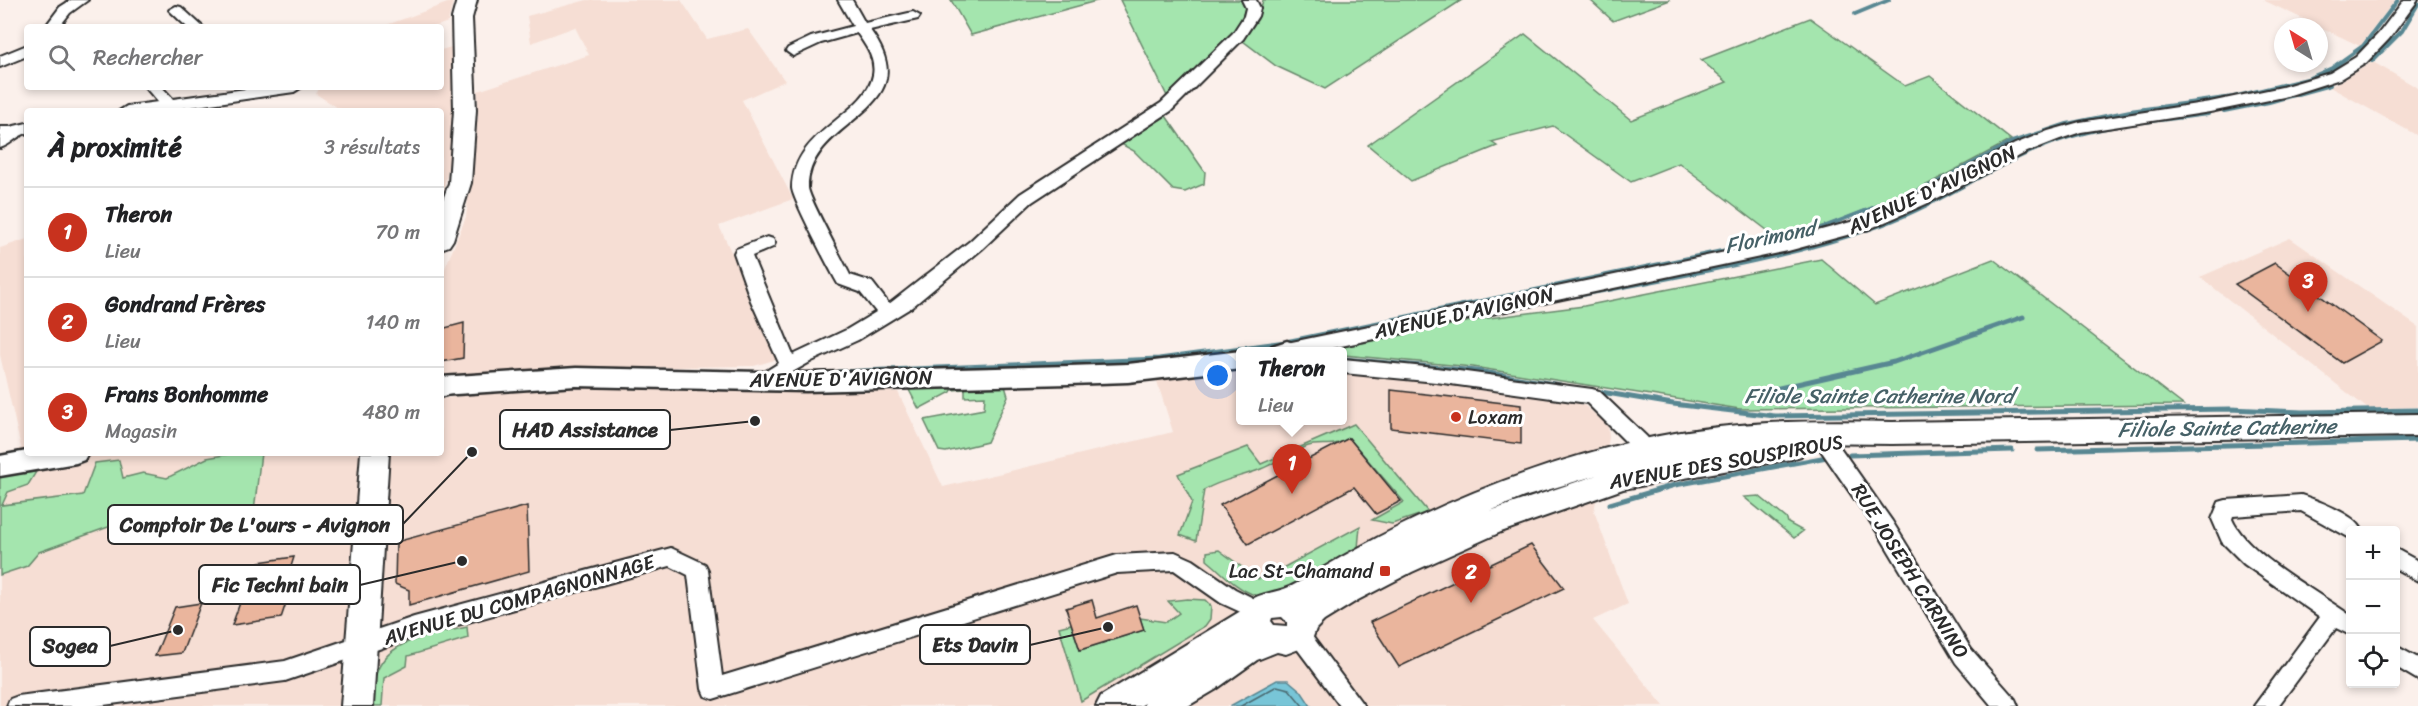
<!DOCTYPE html>
<html lang="fr">
<head>
<meta charset="utf-8">
<style>
  body { margin:0; font-family:Sriracha,sans-serif; background:#f6f6f6; color:#202124 }
  .controls { position:absolute; right:18px; bottom:18px; display:grid; overflow:hidden; border-radius:6px; box-shadow:0 3px 9px #0003 }
  .controls button { width:54px; height:54px; display:grid; place-items:center; padding:0; border:0; border-bottom:2px solid #e0e0e0; background:#fff; color:#202124; font:30px sans-serif }
  .compass { position:absolute; left:2274px; top:18px; width:54px; height:54px; border-radius:50%; background:#fff; box-shadow:0 3px 9px #0003; rotate:323deg }
  .you { position:absolute; left:1218px; top:376px; width:21px; height:21px; margin:-15px; border:4px solid #fff; border-radius:50%; background:#1a73e8; box-shadow:0 0 0 9px #1a73e833 }
  .badge { display:grid; place-items:center; width:39px; height:39px; border-radius:50%; background:#c8321e; color:#fff; font-size:20px; font-weight:700 }
  .pin { position:absolute; translate:-50% -50px; filter:drop-shadow(0 2px 3px #0008) }
  .pin::after { content:''; position:absolute; top:32px; width:21px; height:18px; background:inherit; clip-path:polygon(0 0,100% 0,50% 100%) }
  .popup { position:absolute; left:1236px; top:347px; width:111px; height:78px; box-sizing:border-box; display:grid; place-content:center; border-radius:6px; background:#fff; filter:drop-shadow(0 2px 4px #0005); font-size:20px; white-space:nowrap; color:#757577 }
  .popup b { font-size:22px; color:#202124 }
  .popup::after { content:''; position:absolute; left:50%; top:100%; margin-left:-12px; border:12px solid transparent; border-top-color:#fff }
  .list { margin:0; padding:0; list-style:none }
  h2 { display:flex; justify-content:space-between; align-items:center; height:78px; margin:0; padding:0 24px; font-size:26px }
  h2 small { font-size:20px; font-weight:400; color:#757577 }
  .list li { display:grid; grid-template-columns:39px 1fr auto; gap:18px; align-items:center; box-sizing:border-box; height:90px; padding:0 24px; border-top:2px solid #e0e0e0 }
  .list b { display:block; font-size:22px; white-space:nowrap }
  .list p { margin:0; font-size:20px; white-space:nowrap; color:#757577 }
  .list em { font-size:20px; font-style:normal; color:#757577 }
  .icon { flex:none; width:33px; height:33px; fill:none; stroke:currentColor; stroke-width:2; stroke-linecap:round; stroke-linejoin:round }
  .map { position:relative; flex:none; width:2418px; height:706px; overflow:hidden }
  .search { position:absolute; background:#fff; box-shadow:0 3px 9px #0003; left:24px; top:24px; width:420px; height:66px; display:flex; align-items:center; gap:15px; box-sizing:border-box; padding:0 21px; border-radius:6px; color:#757577; font-size:22px }
  .panel { position:absolute; background:#fff; box-shadow:0 3px 9px #0003; left:24px; top:108px; width:420px; height:348px; border-radius:6px }
  .map>svg:first-child { display:block }
</style>
</head>
<body>
<div class="map">
<svg width="2418" height="706" viewBox="0 0 2418 706">
  <rect width="100%" height="100%" fill="#fbf0eb"/>
  <filter id="ink" filterUnits="userSpaceOnUse"><feTurbulence type="fractalNoise" baseFrequency=".0167" numOctaves="2"/><feDisplacementMap in="SourceGraphic" scale="12" xChannelSelector="R" yChannelSelector="G"/><feConvolveMatrix kernelMatrix="1 2 1 2 8 2 1 2 1" color-interpolation-filters="sRGB"/></filter>
  <g filter="url(#ink)">
    <g fill="#f6ded4">
      <polygon points="587,0 681,0 707,39 748,29 785,81 742,100 793,199 719,226 781,358 754,366 593,368 441,377 441,278 466,217 478,116 478,91 589,55 575,27 531,43 527,16"/>
      <polygon points="2263,0 2395,0 2360,46"/>
      <polygon points="453,1 448,22 434,27 381,27"/>
      <polygon points="451,47 456,129 441,203 441,111 343,111 316,94 320,87 441,87 441,50"/>
      <polygon points="2373,62 2418,88 2418,136 2330,87"/>
      <polygon points="2290,238 2418,327 2418,407 2368,409 2200,277"/>
      <polygon points="27,239 27,453 7,456 21,448 0,355 0,248"/>
      <polygon points="1241,368 1241,420 1343,420 1343,371 1552,394 1585,406 1608,425 1609,438 1594,511 1628,604 1593,620 1664,706 0,706 0,470 105,453 441,453 441,399 513,388 786,386 898,392 943,487 1173,432 1156,378"/>
    </g>
    <g fill="#a4e5ae" stroke="#68886c" stroke-width="1.5">
      <polygon points="951,0 1100,0 971,35"/>
      <path d="M1120 0H1245L1246 2C1243 36 1192 74 1167 96Z"/>
      <polygon points="1263,0 1462,0 1325,89 1276,66 1243,41 1258,19"/>
      <polygon points="1590,0 1670,0 1613,21"/>
      <polygon points="1810,18 1905,86 1930,76 2011,140 1923,187 1827,225 1776,237 1679,163 1631,182 1553,126 1491,142 1497,146 1411,181 1368,145 1525,34 1631,120 1727,82 1701,60"/>
      <polygon points="1166,116 1205,172 1204,184 1185,192 1173,190 1134,151 1121,144"/>
      <polygon points="1821,259 1875,305 1993,259 2183,405 1740,409 1473,367 1343,355 1343,352 1323,351 1481,319 1584,306"/>
      <polygon points="913,386 1005,386 1008,396 987,442 946,452 939,451 924,420 984,409 985,396 965,397 965,389 952,390 951,392 919,409 909,390"/>
      <path d="M1354 424 1428 512 1392 524 1372 520 1404 502 1349 438C1331 448 1331 443 1313 445 1298 447 1277 463 1261 469 1242 477 1222 479 1204 490L1196 541 1180 535 1192 502 1178 474 1248 447 1261 464Z"/>
      <polygon points="235,453 261,453 252,528 201,534 205,525 201,520 161,524 161,508 39,552 27,566 0,575 0,476 36,472 28,485 8,492 2,505 83,495 95,463 119,460 123,478 143,473 167,478 207,458"/>
      <polygon points="1759,496 1787,519 1788,523 1803,531 1794,538 1744,497"/>
      <path d="M1360 526 1358 548C1336 560 1279 603 1255 595 1236 589 1222 572 1207 560V552L1219 550 1258 579 1266 577Z"/>
      <polygon points="1187,599 1205,600 1211,606 1210,619 1205,626 1081,701 1059,627 1071,624 1080,650 1144,630 1140,618 1166,622 1179,613 1168,601"/>
      <path d="M467 627 468 638 408 656 407 666 384 678 382 706H374C374 697 373 686 375 678 384 638 434 635 467 627Z"/>
    </g>
    <polygon fill="#78c5d7" stroke="#598792" stroke-width="1.5" points="1277,680 1288,680 1301,691 1311,706 1230,706"/>
    <g fill="none" stroke-linecap="round" stroke-linejoin="round">
      <polyline stroke="#4a6970" stroke-width="1.5" points="1241,706 1277,686 1289,689 1303,706"/>
      <g stroke="#598792" stroke-width="4">
        <polyline points="1855,14 1889,0"/>
        <polyline points="2372,61 2402,31 2418,4"/>
        <polyline points="2224,111 2269,102 2330,85"/>
        <path d="M1572 297C1675 276 1781 261 1881 225 1942 203 1995 163 2057 141 2105 124 2157 121 2208 114"/>
        <polyline points="1415,315 1808,233 1932,185 2012,142 2067,124 2130,111 2233,97 2307,79 2332,68 2363,46 2398,0"/>
      </g>
      <g stroke="#598792" stroke-width="5">
        <polyline points="1343,359 1477,371 1560,385"/>
        <polyline points="838,372 1159,359 1286,342 1422,314"/>
        <polyline points="1775,389 1894,362 2023,317"/>
        <polyline points="1595,391 1673,404 1775,416 2230,409 2303,412 2418,410"/>
        <polyline points="2037,450 2418,440"/>
        <polyline points="1850,455 2012,450"/>
        <polyline points="1610,504 1675,485 1827,457"/>
      </g>
    </g>
    <g fill="#eab59d" stroke="#2b2b2b" stroke-width="1.5">
      <polygon points="2275,263 2382,341 2342,363 2235,284"/>
      <polygon points="464,323 463,358 441,362 441,329"/>
      <polygon points="1391,390 1521,405 1521,444 1391,428"/>
      <polygon points="1349,438 1401,501 1376,514 1354,487 1248,544 1220,505"/>
      <polygon points="527,506 529,571 409,605 409,590 395,584 396,542"/>
      <polygon points="1531,545 1564,588 1399,667 1370,622"/>
      <polygon points="294,557 282,595 289,594 281,618 232,625 241,600 247,599 259,562"/>
      <polygon points="1092,600 1097,618 1136,605 1144,630 1080,650 1066,608"/>
      <polygon points="201,603 182,653 155,656 175,607"/>
    </g>
    <g fill="none" stroke-linecap="round" stroke-linejoin="round">
      <defs>
        <g id="minor">
          <polygon points="71,0 88,0 70,13 59,27 45,27 60,7"/>
          <path d="M838 0H852L865 23 913 12 920 16 918 19 870 30C931 113 807 117 808 188 809 199 843 260 850 275L872 282 889 304 970 241 1020 194 1161 103 1233 33 1244 16 1246 8 1242 0H1256L1260 8 1258 16 1243 39 1171 111 1032 202 982 249 912 307 858 340 812 361 764 388 758 386 755 381 758 376 779 363 751 301 734 253 736 249 767 237 773 239 775 243 773 247 752 256 793 355 846 330 876 312 860 292 838 284C830 270 792 198 792 188 793 130 865 116 873 75 876 59 866 46 857 33L821 43 793 56 786 51 788 48 811 37 853 26Z"/>
          <polygon points="2404,0 2418,0 2389,39 2366,63 2340,79 2284,97 2210,112 2081,132 2060,139 2027,152 1926,204 1869,229 1788,251 1313,352 1278,350 1281,345 1287,343 1788,239 1858,220 1914,196 2015,144 2048,131 2080,122 2210,102 2282,87 2330,73 2356,57 2379,33"/>
          <polygon points="176,6 181,7 203,27 187,27 169,10"/>
          <polygon points="27,45 27,56 0,67 0,56"/>
          <polygon points="145,87 162,87 173,99 260,87 302,87 294,92 162,111 119,111 127,106 158,102"/>
          <path d="M27 123V133C16 136 11 145 0 148V127H10Z"/>
          <polygon points="1343,359 1436,368 1592,389 1599,391 1647,437 1660,459 1657,465 1650,467 1643,465 1633,449 1587,403 1436,382 1343,373"/>
          <polygon points="1818,423 1825,426 1892,521 1971,649 2015,699 2018,706 1992,706 1956,663 1878,533 1811,436 1809,431 1811,426"/>
          <path d="M2301 495C2317 500 2356 515 2362 530H2350V538L2301 511 2233 516 2232 519C2247 554 2318 592 2350 615V635L2336 628 2278 706H2254L2320 617 2244 564 2222 542 2212 519 2219 502 2226 500Z"/>
          <polygon points="671,548 705,564 708,570 722,676 1117,555 1175,552 1193,560 1235,589 1265,604 1268,611 1265,618 1258,620 1221,603 1174,570 1117,573 713,699 705,696 702,689 688,575 670,566 414,637 285,681 96,706 7,706 10,699 18,696 285,661 414,617"/>
          <polygon points="2396,549 2418,561 2418,581 2396,569"/>
          <polygon points="1299,625 1306,628 1364,706 1340,706 1292,642 1288,635 1292,628"/>
          <polygon points="2396,646 2418,658 2418,680 2396,667"/>
        </g>
        <g id="tertiary">
          <polygon points="1287,341 1295,344 1297,352 1269,352 1272,346"/>
          <polygon points="1241,351 1241,369 1128,382 1069,384 806,391 576,386 441,395 441,377 576,368 806,373 1069,366 1128,364"/>
          <polygon points="27,451 27,453 88,453 84,460 76,463 0,476 0,456"/>
        </g>
        <g id="secondary">
          <polygon points="457,0 477,0 472,18 476,110 471,183 453,240 449,246 441,249 441,205 449,183 454,110 452,18"/>
          <polygon points="441,376 451,379 455,386 450,394 441,397"/>
          <path d="M2418 414V436L1892 444 1802 443 1804 448 1801 456 1791 459 1623 489 1501 532 1412 572 1358 600 1324 621 1316 629 1310 645 1286 654 1277 652 1257 660 1215 690 1188 706H1143L1145 703 1140 706H1096L1101 696 1244 609C1251 595 1263 595 1277 591 1287 589 1298 583 1306 578 1411 514 1523 466 1644 439 1725 421 1810 420 1892 422ZM1597 475 1490 511 1524 497ZM1282 617 1287 622V626L1274 625 1271 621 1272 618Z"/>
          <polygon points="361,453 389,453 373,706 341,706"/>
        </g>
      </defs>
      <use href="#minor" stroke="#2b2b2b" stroke-width="4"/>
      <use href="#tertiary" stroke="#2b2b2b" stroke-width="5"/>
      <use href="#secondary" stroke="#2b2b2b" stroke-width="4"/>
      <use href="#minor" fill="#fff" fill-rule="evenodd"/>
      <use href="#tertiary" fill="#fff" fill-rule="evenodd"/>
      <use href="#secondary" fill="#fff" fill-rule="evenodd"/>
    </g>
  </g>
  <g fill="#c8321e" stroke="#fff" stroke-width="2">
    <circle cx="1456" cy="417" r="6"/>
    <rect x="1379" y="565" width="12" height="12" rx="3"/>
  </g>
  <g text-anchor="middle" dominant-baseline="central" stroke-width="6" stroke-linejoin="round" paint-order="stroke">
    <g font-size="20" fill="#2b2b2b" stroke="#fff">
      <text transform="translate(1932 190) rotate(-25)">AVENUE D'AVIGNON</text>
      <text transform="translate(1464 313) rotate(-12)">AVENUE D'AVIGNON</text>
      <text transform="translate(841 379) rotate(-1)">AVENUE D'AVIGNON</text>
      <text transform="translate(1726 462) rotate(-10)">AVENUE DES SOUSPIROUS</text>
      <text transform="translate(1910 571) rotate(58)">RUE JOSEPH CARNINO</text>
      <text transform="translate(519 600) rotate(-16)">AVENUE DU COMPAGNONNAGE</text>
    </g>
    <g font-size="20" fill="#2b2b2b" stroke="#fff" text-anchor="start">
      <text x="1468" y="417">Loxam</text>
      <text x="1373" y="571" text-anchor="end">Lac St-Chamand</text>
    </g>
    <g font-size="21" font-style="italic" fill="#466167" stroke="#fff">
      <text transform="translate(1770 237) rotate(-12)">Florimond</text>
      <text x="1879" y="396">Filiole Sainte Catherine Nord</text>
      <text transform="translate(2227 428) rotate(-1)">Filiole Sainte Catherine</text>
    </g>
  </g>
  <path fill="none" stroke="#2b2b2b" stroke-width="2" d="M755 421L670 430M472 452L403 524M462 561L360 585M1108 627L1030 645M178 630L110 646"/>
  <g fill="#2b2b2b" stroke="#fff" stroke-width="2">
    <circle cx="755" cy="421" r="6"/>
    <circle cx="472" cy="452" r="6"/>
    <circle cx="462" cy="561" r="6"/>
    <circle cx="1108" cy="627" r="6"/>
    <circle cx="178" cy="630" r="6"/>
  </g>
  <g fill="#fff" stroke="#2b2b2b" stroke-width="2">
    <rect x="500" y="410" width="170" height="39" rx="6"/>
    <rect x="108" y="505" width="295" height="39" rx="6"/>
    <rect x="199" y="565" width="161" height="39" rx="6"/>
    <rect x="920" y="625" width="110" height="39" rx="6"/>
    <rect x="30" y="627" width="80" height="39" rx="6"/>
  </g>
  <g font-size="21" text-anchor="middle" font-weight="bold" fill="#2b2b2b">
    <text x="585" y="437">HAD Assistance</text>
    <text x="255" y="532">Comptoir De L'ours - Avignon</text>
    <text x="280" y="592">Fic Techni bain</text>
    <text x="975" y="652">Ets Davin</text>
    <text x="70" y="653">Sogea</text>
  </g>
</svg>
<div class="controls">
<button>+</button>
<button>−</button>
<button><svg class="icon" aria-label="locate" viewBox="0 0 24 24"><circle cx="12" cy="12" r="6"/><path d="M12 2v4M12 18v4M2 12h4M18 12h4"/></svg></button>
</div>
<svg class="compass" viewBox="-18 -18 36 36"><path d="M0-13l5 13h-10z" fill="#e53935"/><path d="M0 13l5-13h-10z" fill="#757577"/></svg>
<div class="you"></div>
<div class="pin badge" style="left:1292px;top:494px">1</div>
<div class="popup"><b>Theron</b>Lieu</div>
<div class="pin badge" style="left:1471px;top:603px">2</div>
<div class="pin badge" style="left:2308px;top:312px">3</div>
<div class="search"><svg class="icon" aria-label="search" viewBox="0 0 24 24"><circle cx="10" cy="10" r="6"/><path d="M15 15l6 6"/></svg>Rechercher</div>
<section class="panel">
<h2>À proximité<small>3 résultats</small></h2>
<ul class="list">
<li><span class="badge">1</span><div><b>Theron</b><p>Lieu</p></div><em>70 m</em></li>
<li><span class="badge">2</span><div><b>Gondrand Frères</b><p>Lieu</p></div><em>140 m</em></li>
<li><span class="badge">3</span><div><b>Frans Bonhomme</b><p>Magasin</p></div><em>480 m</em></li>
</ul>
</section>
</div>
</body>
</html>
